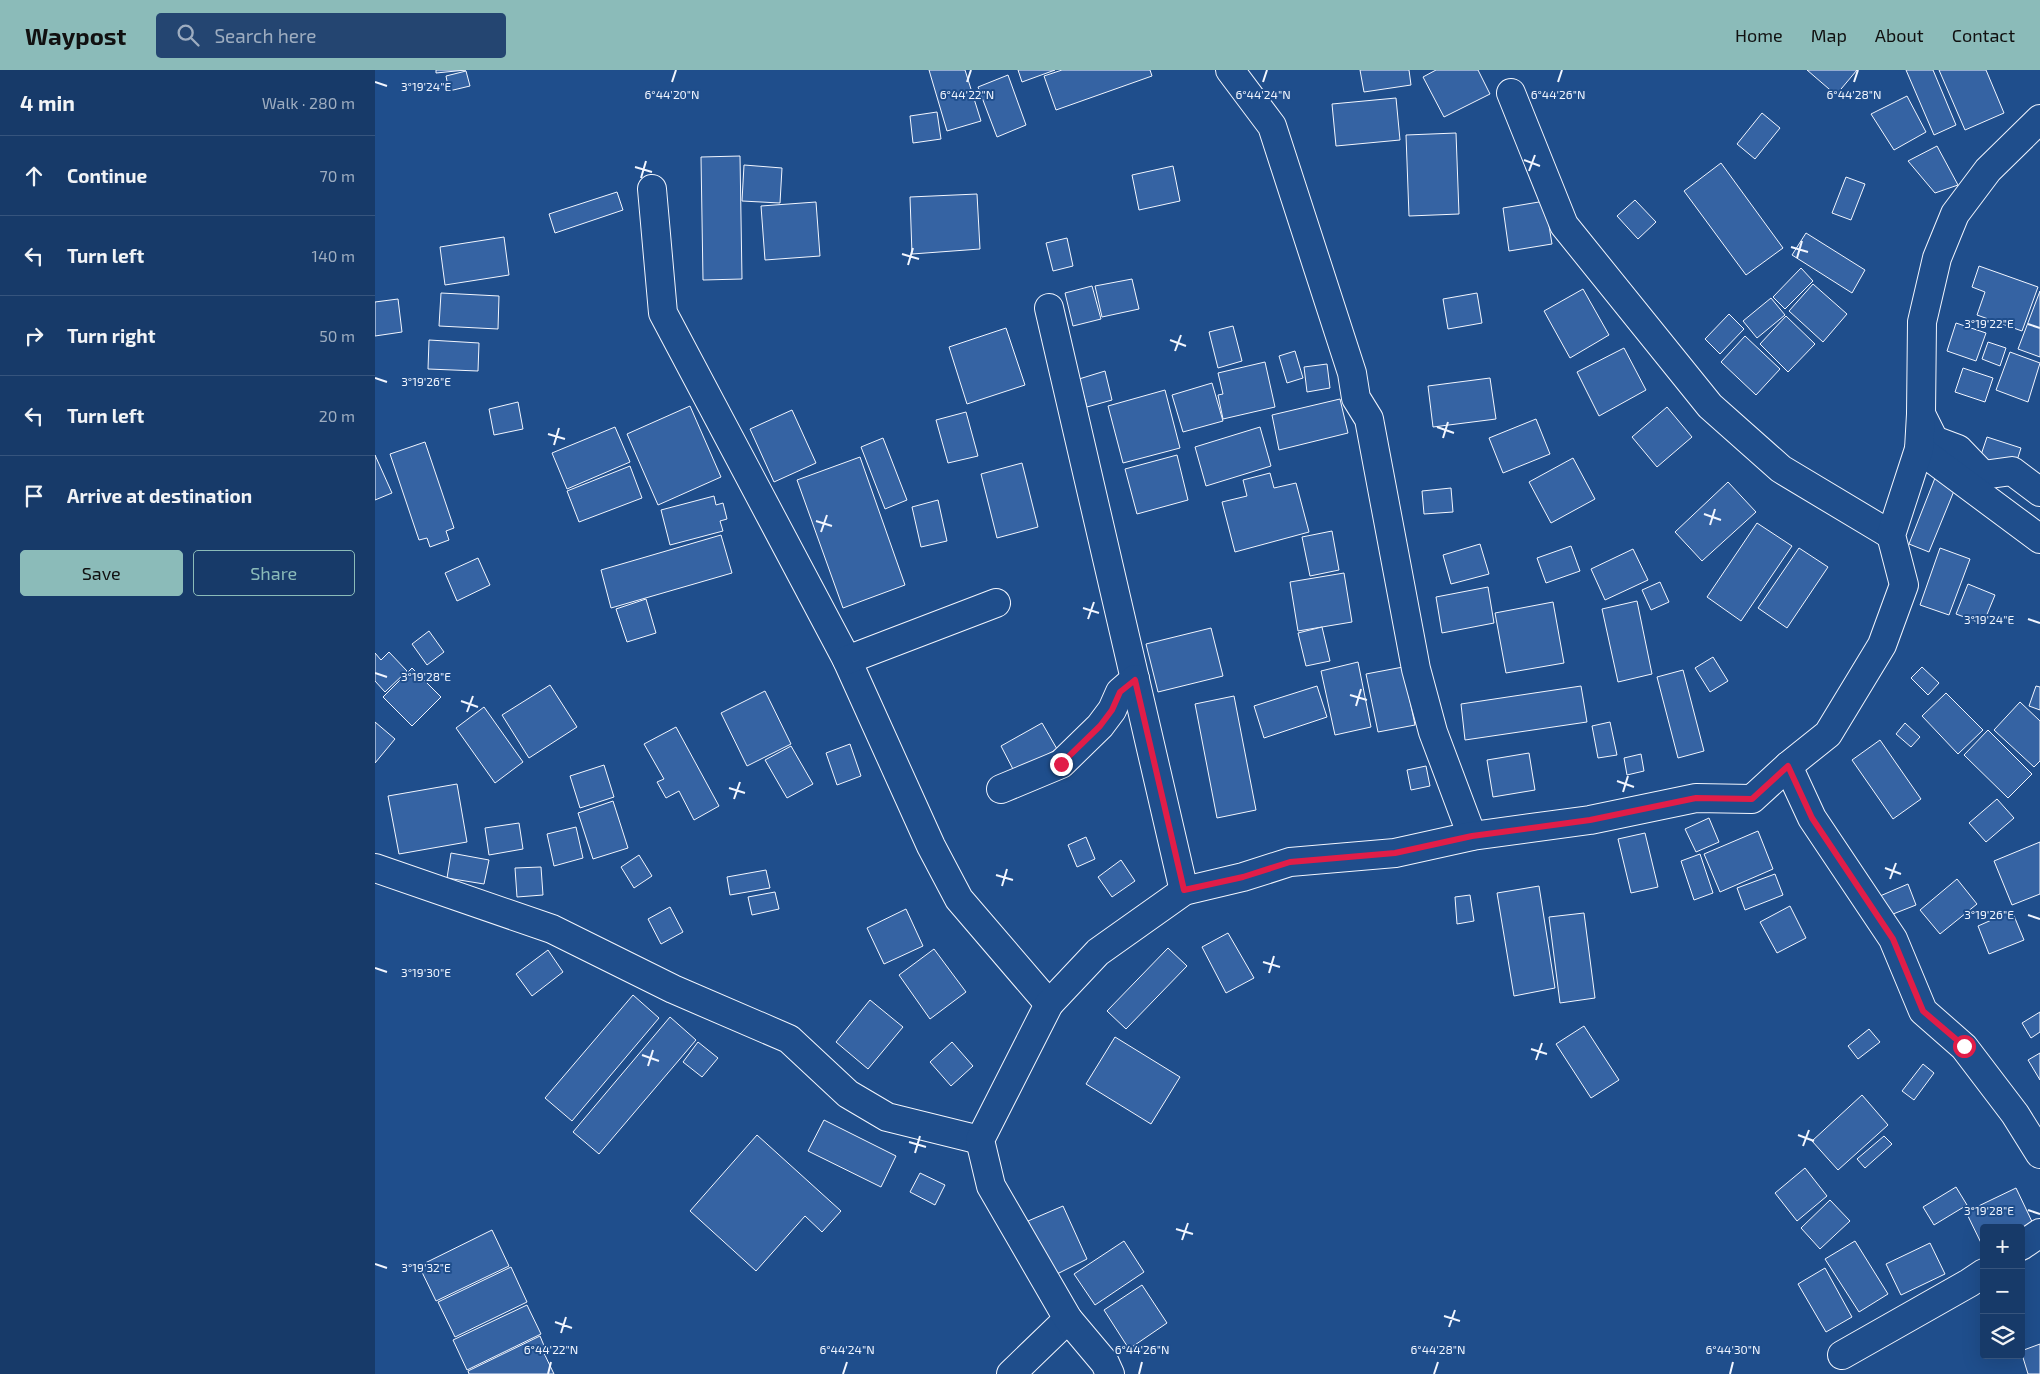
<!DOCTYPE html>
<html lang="en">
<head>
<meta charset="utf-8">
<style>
  body { margin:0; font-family:"Exo 2",sans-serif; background:#244571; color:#f1f3f6 }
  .controls { position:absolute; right:15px; bottom:15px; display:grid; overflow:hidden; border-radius:5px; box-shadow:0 5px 20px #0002 }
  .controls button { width:45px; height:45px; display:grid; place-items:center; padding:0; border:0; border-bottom:1px solid #36547d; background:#173a69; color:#f1f3f6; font:25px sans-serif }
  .stop { position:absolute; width:15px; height:15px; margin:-11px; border:4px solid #e11d48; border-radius:50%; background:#fff }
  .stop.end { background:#e11d48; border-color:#fff; box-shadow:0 1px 5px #0008 }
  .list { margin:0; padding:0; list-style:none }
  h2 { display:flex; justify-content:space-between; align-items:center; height:65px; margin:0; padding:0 20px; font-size:21px }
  h2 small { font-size:16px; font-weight:400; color:#9eadc0 }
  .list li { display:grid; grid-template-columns:32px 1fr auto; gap:15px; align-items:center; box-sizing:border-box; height:80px; padding:0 20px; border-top:1px solid #36547d }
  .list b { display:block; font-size:19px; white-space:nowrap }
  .list em { font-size:16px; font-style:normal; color:#9eadc0 }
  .actions { display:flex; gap:10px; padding:15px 20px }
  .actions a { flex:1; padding:11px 0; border:1px solid #8bbbb9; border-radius:5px; text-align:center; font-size:18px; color:#8bbbb9 }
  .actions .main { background:#8bbbb9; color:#111 }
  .icon { flex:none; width:28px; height:28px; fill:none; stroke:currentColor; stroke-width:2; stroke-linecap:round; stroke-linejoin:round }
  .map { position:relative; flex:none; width:1665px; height:1304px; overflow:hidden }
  header { display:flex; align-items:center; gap:30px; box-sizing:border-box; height:70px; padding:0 25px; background:#8bbbb9; color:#111 }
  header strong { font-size:24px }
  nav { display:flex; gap:28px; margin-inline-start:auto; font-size:18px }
  .search { width:350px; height:45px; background:#244571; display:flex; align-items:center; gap:12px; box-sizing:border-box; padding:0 18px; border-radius:5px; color:#9eadc0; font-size:19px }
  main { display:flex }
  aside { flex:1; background:#173a69 }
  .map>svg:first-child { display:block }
</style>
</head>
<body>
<header>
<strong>Waypost</strong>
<div class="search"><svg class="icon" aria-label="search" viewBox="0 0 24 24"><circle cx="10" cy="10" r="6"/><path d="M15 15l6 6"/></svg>Search here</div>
<nav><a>Home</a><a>Map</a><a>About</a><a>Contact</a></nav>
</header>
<main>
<aside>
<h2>4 min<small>Walk · 280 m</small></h2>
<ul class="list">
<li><svg class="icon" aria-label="ahead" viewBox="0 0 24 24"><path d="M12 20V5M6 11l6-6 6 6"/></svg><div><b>Continue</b></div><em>70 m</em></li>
<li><svg class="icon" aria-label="left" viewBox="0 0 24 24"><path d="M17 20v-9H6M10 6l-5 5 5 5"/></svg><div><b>Turn left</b></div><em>140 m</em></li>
<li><svg class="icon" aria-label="right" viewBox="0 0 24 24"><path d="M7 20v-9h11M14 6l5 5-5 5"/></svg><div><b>Turn right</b></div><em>50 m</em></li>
<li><svg class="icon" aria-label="left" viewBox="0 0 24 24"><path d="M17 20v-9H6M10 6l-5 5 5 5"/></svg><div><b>Turn left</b></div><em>20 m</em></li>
<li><svg class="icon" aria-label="arrive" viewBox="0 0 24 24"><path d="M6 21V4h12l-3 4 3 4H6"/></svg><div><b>Arrive at destination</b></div></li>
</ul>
<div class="actions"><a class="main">Save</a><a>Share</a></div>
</aside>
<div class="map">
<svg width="1665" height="1304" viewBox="0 0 1665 1304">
  <rect width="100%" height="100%" fill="#1f4e8c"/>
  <g fill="#3563a3" stroke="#f2f6ff">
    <polygon points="61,0 91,0 61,3"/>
    <polygon points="554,0 590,0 606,51 572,61"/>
    <polygon points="643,0 680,0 647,12"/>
    <polygon points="687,0 775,0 777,6 681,40 669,6"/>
    <polygon points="985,0 1034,0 1036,15 989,22"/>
    <polygon points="1061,0 1103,0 1115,24 1069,47 1048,7"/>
    <polygon points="1432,0 1482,0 1461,25"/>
    <polygon points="1531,0 1558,0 1581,55 1559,65"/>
    <polygon points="1564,0 1611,0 1629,43 1590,60"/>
    <polygon points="91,1 95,16 74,21 71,6"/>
    <polygon points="633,5 651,55 622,67 603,17"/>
    <polygon points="1532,26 1551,62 1519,80 1496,44"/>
    <polygon points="1021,28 1025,70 961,76 957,34"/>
    <polygon points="562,42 566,69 538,73 535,46"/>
    <polygon points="1387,43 1405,58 1380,89 1362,74"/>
    <polygon points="1081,63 1084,144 1034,146 1031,65"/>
    <polygon points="1562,76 1583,115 1560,123 1533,91"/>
    <polygon points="365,86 367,209 328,210 326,87"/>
    <polygon points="1346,93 1408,178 1371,205 1309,121"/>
    <polygon points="369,95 407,98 405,133 367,131"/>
    <polygon points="798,96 805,131 764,140 757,105"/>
    <polygon points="1471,107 1490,114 1476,150 1457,143"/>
    <polygon points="242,122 248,140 180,163 174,144"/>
    <polygon points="602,124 605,179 537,184 535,127"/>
    <polygon points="1260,130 1281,152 1263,169 1242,146"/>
    <polygon points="1170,131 1177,174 1134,181 1128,138"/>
    <polygon points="441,132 445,186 390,190 386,136"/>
    <polygon points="1431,163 1490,200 1477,223 1417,185"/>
    <polygon points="129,167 134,205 70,215 65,177"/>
    <polygon points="692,168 698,196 678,201 671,173"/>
    <polygon points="1604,196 1663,217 1647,261 1602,245 1610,222 1597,217"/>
    <polygon points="1426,198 1438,211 1410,239 1398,227"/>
    <polygon points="757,209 764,239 727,247 720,216"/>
    <polygon points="1438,214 1472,244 1448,272 1414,241"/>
    <polygon points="717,216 726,249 698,256 690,223"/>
    <polygon points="1208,219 1234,265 1195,288 1169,241"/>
    <polygon points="1665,221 1665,287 1643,279"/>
    <polygon points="66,223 124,226 123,259 64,256"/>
    <polygon points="1102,223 1107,253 1073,259 1068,229"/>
    <polygon points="1396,228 1410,245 1382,268 1368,251"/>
    <polygon points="23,229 27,262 0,266 0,232"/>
    <polygon points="1354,244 1369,259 1345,284 1330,269"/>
    <polygon points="1411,246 1440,274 1413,302 1385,274"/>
    <polygon points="1581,253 1611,263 1601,291 1572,281"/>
    <polygon points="858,256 867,291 843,298 834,262"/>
    <polygon points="631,258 650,315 592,334 574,277"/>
    <polygon points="1370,266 1405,299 1381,325 1346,292"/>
    <polygon points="54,270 104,273 103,301 53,299"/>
    <polygon points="1613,272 1631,278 1625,296 1607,289"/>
    <polygon points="1249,278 1271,320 1224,346 1202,302"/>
    <polygon points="920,281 928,308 912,313 904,286"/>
    <polygon points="1635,282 1665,293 1653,332 1621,320"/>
    <polygon points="890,292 900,337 848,349 843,325 848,324 843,303"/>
    <polygon points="952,294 955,318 932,322 929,297"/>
    <polygon points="1588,298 1618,308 1610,332 1580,322"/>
    <polygon points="730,301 737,330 712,337 704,309"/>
    <polygon points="1115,308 1121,349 1058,357 1053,316"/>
    <polygon points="837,313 848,351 808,362 797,325"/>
    <polygon points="790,320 805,378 748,393 733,336"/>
    <polygon points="965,329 973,363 904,380 897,345"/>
    <polygon points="143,332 148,359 119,365 114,339"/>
    <polygon points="315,336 346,407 283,435 252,364"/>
    <polygon points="1292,337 1317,367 1282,397 1257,367"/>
    <polygon points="417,340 441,393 399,412 375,359"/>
    <polygon points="591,342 603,386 573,393 561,350"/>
    <polygon points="1161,349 1175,384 1128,403 1114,368"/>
    <polygon points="240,357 255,392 192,419 177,383"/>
    <polygon points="885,357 896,396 831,416 820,377"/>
    <polygon points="1612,367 1646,378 1639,400 1605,388"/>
    <polygon points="508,368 532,430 510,439 486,377"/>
    <polygon points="50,372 79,458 71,461 74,470 55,477 52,468 44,470 15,384"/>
    <polygon points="0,385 17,423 0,430"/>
    <polygon points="802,385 813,430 762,444 750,399"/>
    <polygon points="485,387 530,515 468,538 422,410"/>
    <polygon points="1198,388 1220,429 1176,453 1154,412"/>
    <polygon points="647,393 663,457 622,468 606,404"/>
    <polygon points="255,396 267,428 204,452 192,421"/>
    <polygon points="895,403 899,418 921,413 934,462 860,482 847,432 872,426 868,410"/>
    <polygon points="1560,408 1581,416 1554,482 1534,474"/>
    <polygon points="1353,412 1381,442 1327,491 1300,462"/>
    <polygon points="1076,418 1078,442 1049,444 1047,421"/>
    <polygon points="339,426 341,435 348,433 352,449 345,451 348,461 295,475 286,440"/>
    <polygon points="563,430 572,471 546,477 537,437"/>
    <polygon points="1382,453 1417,476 1366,551 1332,527"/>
    <polygon points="957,461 964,500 935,506 927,467"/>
    <polygon points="346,465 357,503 236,538 226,500"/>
    <polygon points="1105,474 1114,504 1076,514 1068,485"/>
    <polygon points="1196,476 1205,501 1171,513 1162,488"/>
    <polygon points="1424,478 1453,497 1412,558 1383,538"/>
    <polygon points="1565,478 1595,489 1574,545 1545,535"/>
    <polygon points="1258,479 1273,510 1230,530 1216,499"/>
    <polygon points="103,488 115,515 82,531 70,503"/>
    <polygon points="969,503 977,552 923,561 915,512"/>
    <polygon points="1285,512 1294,532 1276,540 1267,520"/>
    <polygon points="1593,514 1620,525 1608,554 1581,544"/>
    <polygon points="1113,517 1119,553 1067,563 1061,527"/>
    <polygon points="271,529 281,563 252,572 241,539"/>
    <polygon points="1262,531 1277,604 1243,612 1227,539"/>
    <polygon points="1178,532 1189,593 1131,603 1120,543"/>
    <polygon points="947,557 955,591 931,596 923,563"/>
    <polygon points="836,558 848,606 783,622 771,574"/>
    <polygon points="54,561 69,582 52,595 37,574"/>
    <polygon points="14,582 32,601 10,622 0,611 0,583 6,590"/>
    <polygon points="1338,587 1353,611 1335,622 1320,598"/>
    <polygon points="983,592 996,657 960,665 946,601"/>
    <polygon points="1028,597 1040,655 1003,662 991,604"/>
    <polygon points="1547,597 1564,613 1553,625 1536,608"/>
    <polygon points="37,598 66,627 37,656 8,627"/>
    <polygon points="1308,600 1329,681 1303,688 1282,607"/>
    <polygon points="175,615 202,657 154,688 127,645"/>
    <polygon points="942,616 952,647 889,668 879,636"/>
    <polygon points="1206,616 1212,652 1090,670 1086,634"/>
    <polygon points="1661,616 1665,617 1665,640 1654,636"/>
    <polygon points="390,621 416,674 372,696 346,643"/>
    <polygon points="1571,623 1608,660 1583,684 1547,646"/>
    <polygon points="859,626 881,740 842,748 820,634"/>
    <polygon points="1645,632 1665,651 1665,691 1659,697 1619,660"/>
    <polygon points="109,637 148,692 120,713 81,658"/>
    <polygon points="0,652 20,669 0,693"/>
    <polygon points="1235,652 1242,685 1223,688 1217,656"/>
    <polygon points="667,653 682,679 640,703 626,676"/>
    <polygon points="1530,653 1545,667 1536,677 1521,664"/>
    <polygon points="301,657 344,736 319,750 304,721 291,728 282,712 289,709 269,674"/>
    <polygon points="1613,660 1657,704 1633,728 1589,685"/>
    <polygon points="1505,670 1546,729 1518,749 1477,690"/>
    <polygon points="475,674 486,706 462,715 451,683"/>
    <polygon points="416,676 438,714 412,728 390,690"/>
    <polygon points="1154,683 1160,720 1118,727 1112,690"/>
    <polygon points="1266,684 1269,701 1252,705 1249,688"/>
    <polygon points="229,695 239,727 205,738 195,706"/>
    <polygon points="1051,696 1055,716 1036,720 1032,700"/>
    <polygon points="82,714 92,772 24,784 13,726"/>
    <polygon points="1622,729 1639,748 1611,772 1594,753"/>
    <polygon points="238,731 253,778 218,789 203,743"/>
    <polygon points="1334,748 1344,772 1321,782 1310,759"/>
    <polygon points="144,753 148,779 114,785 110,758"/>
    <polygon points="201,757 208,788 179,796 172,764"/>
    <polygon points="1383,761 1398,799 1345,822 1329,784"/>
    <polygon points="1270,763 1283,817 1256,823 1243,769"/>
    <polygon points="711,767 720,789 702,797 693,775"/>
    <polygon points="1665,772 1665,824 1637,835 1619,791"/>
    <polygon points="76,783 114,790 109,814 72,808"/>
    <polygon points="1325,784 1338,823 1319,830 1306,791"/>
    <polygon points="264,785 277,806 259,818 246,797"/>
    <polygon points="746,790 760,811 737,827 723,807"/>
    <polygon points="166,797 168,825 142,827 140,798"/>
    <polygon points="391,800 395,818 355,825 352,807"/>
    <polygon points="1400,804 1408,825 1370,840 1362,818"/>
    <polygon points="1582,809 1602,834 1565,864 1545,840"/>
    <polygon points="1533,814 1541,835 1513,846 1505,826"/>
    <polygon points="1164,816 1180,918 1139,926 1122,823"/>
    <polygon points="400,822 404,839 377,845 373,827"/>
    <polygon points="1095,825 1099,851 1082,854 1080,827"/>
    <polygon points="1415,836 1431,868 1402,883 1385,852"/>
    <polygon points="295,837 308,862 286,874 273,849"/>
    <polygon points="531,839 548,876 509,894 492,858"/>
    <polygon points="1637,841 1649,870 1614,884 1603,856"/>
    <polygon points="1209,843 1220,928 1185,933 1174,847"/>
    <polygon points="853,863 879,908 851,923 827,877"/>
    <polygon points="793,878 812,896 751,959 732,941"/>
    <polygon points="559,879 591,922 555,949 524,905"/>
    <polygon points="173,880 188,902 157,926 141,904"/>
    <polygon points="258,925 284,948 197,1051 170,1028"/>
    <polygon points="495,930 528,957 493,999 461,972"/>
    <polygon points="1665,942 1665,962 1656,968 1647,953"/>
    <polygon points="295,947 321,970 224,1084 198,1062"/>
    <polygon points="1209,956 1244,1010 1216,1028 1181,974"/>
    <polygon points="1494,959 1505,972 1483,989 1473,976"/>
    <polygon points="740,967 805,1007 776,1054 711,1014"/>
    <polygon points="323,972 343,988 327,1007 308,992"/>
    <polygon points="577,972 598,996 576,1016 555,992"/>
    <polygon points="1665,983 1665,1010 1653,990"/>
    <polygon points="1548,994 1559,1003 1539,1030 1527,1021"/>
    <polygon points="1487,1025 1513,1055 1463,1100 1437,1071"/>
    <polygon points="449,1050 521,1086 506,1117 433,1081"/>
    <polygon points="382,1065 466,1141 447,1162 430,1146 381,1201 315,1141"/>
    <polygon points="1509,1066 1517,1074 1490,1098 1482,1089"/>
    <polygon points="1430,1098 1452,1126 1422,1151 1400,1123"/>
    <polygon points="545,1103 570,1115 560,1135 535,1122"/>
    <polygon points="1581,1117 1592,1135 1559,1155 1548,1137"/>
    <polygon points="1641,1118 1661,1160 1646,1167 1646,1158 1609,1158 1609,1179 1591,1142"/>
    <polygon points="1455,1130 1475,1151 1445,1179 1426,1158"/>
    <polygon points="688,1136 712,1189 678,1206 653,1151"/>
    <polygon points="117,1160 134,1196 61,1231 44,1196"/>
    <polygon points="749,1171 769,1202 720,1235 699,1204"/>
    <polygon points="1480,1171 1513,1224 1484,1242 1450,1189"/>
    <polygon points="1555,1173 1570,1204 1526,1225 1511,1194"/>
    <polygon points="136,1197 152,1232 80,1267 63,1232"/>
    <polygon points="1450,1198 1477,1247 1451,1262 1423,1214"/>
    <polygon points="767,1215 792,1253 754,1279 729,1240"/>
    <polygon points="152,1235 166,1264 92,1300 78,1270"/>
    <polygon points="165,1266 170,1278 167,1279 179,1304 94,1304 93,1301"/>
    <polygon points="1665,1274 1665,1304 1653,1304 1646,1281"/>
  </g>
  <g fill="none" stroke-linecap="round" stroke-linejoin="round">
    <defs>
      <g id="minor">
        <polyline points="855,0 897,56 977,303 981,328 994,349 1041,599 1058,662 1097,766"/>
        <polyline points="1136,23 1189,155 1335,336 1406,399 1516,465"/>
        <polyline points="277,119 288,243 472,590 556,776 584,829 674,934"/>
        <polyline points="674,238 809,821"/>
        <polyline points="1546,344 1559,370 1583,379 1608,405 1637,401 1665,422"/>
        <polyline points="1544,379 1665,469"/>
        <polyline points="472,590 621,533"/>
        <polyline points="1413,696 1437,748 1518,869 1548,941 1589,977 1640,1044 1665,1084"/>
        <polyline points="626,719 686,694 725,656 737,640 745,622 760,609"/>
        <polyline points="0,798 177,859 298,919 414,969 473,1024 512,1047 605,1070"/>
        <polyline points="1646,1176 1665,1163"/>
        <polyline points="1467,1285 1594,1213 1609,1203"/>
        <polyline points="636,1304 693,1249"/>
        <polyline points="735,1304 730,1293 693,1249 616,1116 605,1070 674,934 723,882 809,821 868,807 915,792 1020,783 1097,766 1215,750 1321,728 1377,729 1413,696 1453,664 1507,575 1529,515 1516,465 1544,379 1546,344 1547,252 1562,188 1580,144 1613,100 1665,49"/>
      </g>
    </defs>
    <use href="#minor" stroke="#f2f6ff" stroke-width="30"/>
    <use href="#minor" stroke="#1f4e8c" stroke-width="28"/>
  </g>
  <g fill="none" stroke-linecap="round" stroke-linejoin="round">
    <polyline stroke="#e11d48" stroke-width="6" points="686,694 725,656 737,640 745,622 760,610 809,820 868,807 915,792 1020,783 1097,766 1215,750 1321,728 1377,729 1413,696 1437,748 1518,869 1548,941 1589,976"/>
  </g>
  <path fill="none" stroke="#f2f6ff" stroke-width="2" d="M0 12 12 16M297 12 301 0M592 12 596 0M888 12 892 0M1183 12 1187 0M1479 12 1483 0M1149 90 1165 96M260 97 277 102M1154 101 1160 85M266 108 271 91M1416 177 1433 182M527 184 544 189M1422 188 1427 171M533 195 538 178M1653 254 1665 258M795 270 811 276M800 281 806 265M0 308 12 312M1062 357 1079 363M173 364 190 369M1068 368 1073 352M179 375 184 358M1329 444 1346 450M441 451 457 456M1335 455 1340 439M446 462 452 445M708 538 724 543M713 549 719 532M1653 549 1665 553M0 603 12 607M975 625 992 630M86 631 103 637M981 636 986 619M92 642 98 626M1242 711 1259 717M354 718 370 723M1248 722 1253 706M359 729 365 712M1510 798 1526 804M621 805 638 810M1515 809 1521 793M627 816 632 799M1653 845 1665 849M888 892 905 897M0 898 12 902M894 903 899 886M1156 979 1172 984M267 985 284 991M1161 990 1167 973M273 996 278 980M1423 1065 1439 1071M534 1072 551 1077M1428 1076 1434 1060M540 1083 545 1066M1653 1140 1665 1144M801 1159 818 1164M807 1170 813 1153M0 1194 12 1198M1069 1246 1085 1251M180 1252 197 1258M1074 1257 1080 1240M186 1263 191 1247M173 1304 176 1292M468 1304 472 1292M764 1304 767 1292M1059 1304 1063 1292M1355 1304 1358 1292"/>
  <g font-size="12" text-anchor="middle" fill="#f2f6ff" stroke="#1f4e8c" stroke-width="4" stroke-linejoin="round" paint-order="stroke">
    <text x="51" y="21">3°19'24"E</text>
    <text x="297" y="29">6°44'20"N</text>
    <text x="592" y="29">6°44'22"N</text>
    <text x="888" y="29">6°44'24"N</text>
    <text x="1183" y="29">6°44'26"N</text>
    <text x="1479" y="29">6°44'28"N</text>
    <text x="1614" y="258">3°19'22"E</text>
    <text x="51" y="316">3°19'26"E</text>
    <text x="1614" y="554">3°19'24"E</text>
    <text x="51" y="611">3°19'28"E</text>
    <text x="1614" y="849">3°19'26"E</text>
    <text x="51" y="907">3°19'30"E</text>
    <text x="1614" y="1145">3°19'28"E</text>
    <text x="51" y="1202">3°19'32"E</text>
    <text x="176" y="1284">6°44'22"N</text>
    <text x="472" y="1284">6°44'24"N</text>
    <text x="767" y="1284">6°44'26"N</text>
    <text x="1063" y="1284">6°44'28"N</text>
    <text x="1358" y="1284">6°44'30"N</text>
  </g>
</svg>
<div class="controls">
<button>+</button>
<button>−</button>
<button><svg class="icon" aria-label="layers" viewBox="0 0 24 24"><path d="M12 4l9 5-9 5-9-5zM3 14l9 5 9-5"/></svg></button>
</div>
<div class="stop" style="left:1589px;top:976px"></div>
<div class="stop end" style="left:686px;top:694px"></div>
</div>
</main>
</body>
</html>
